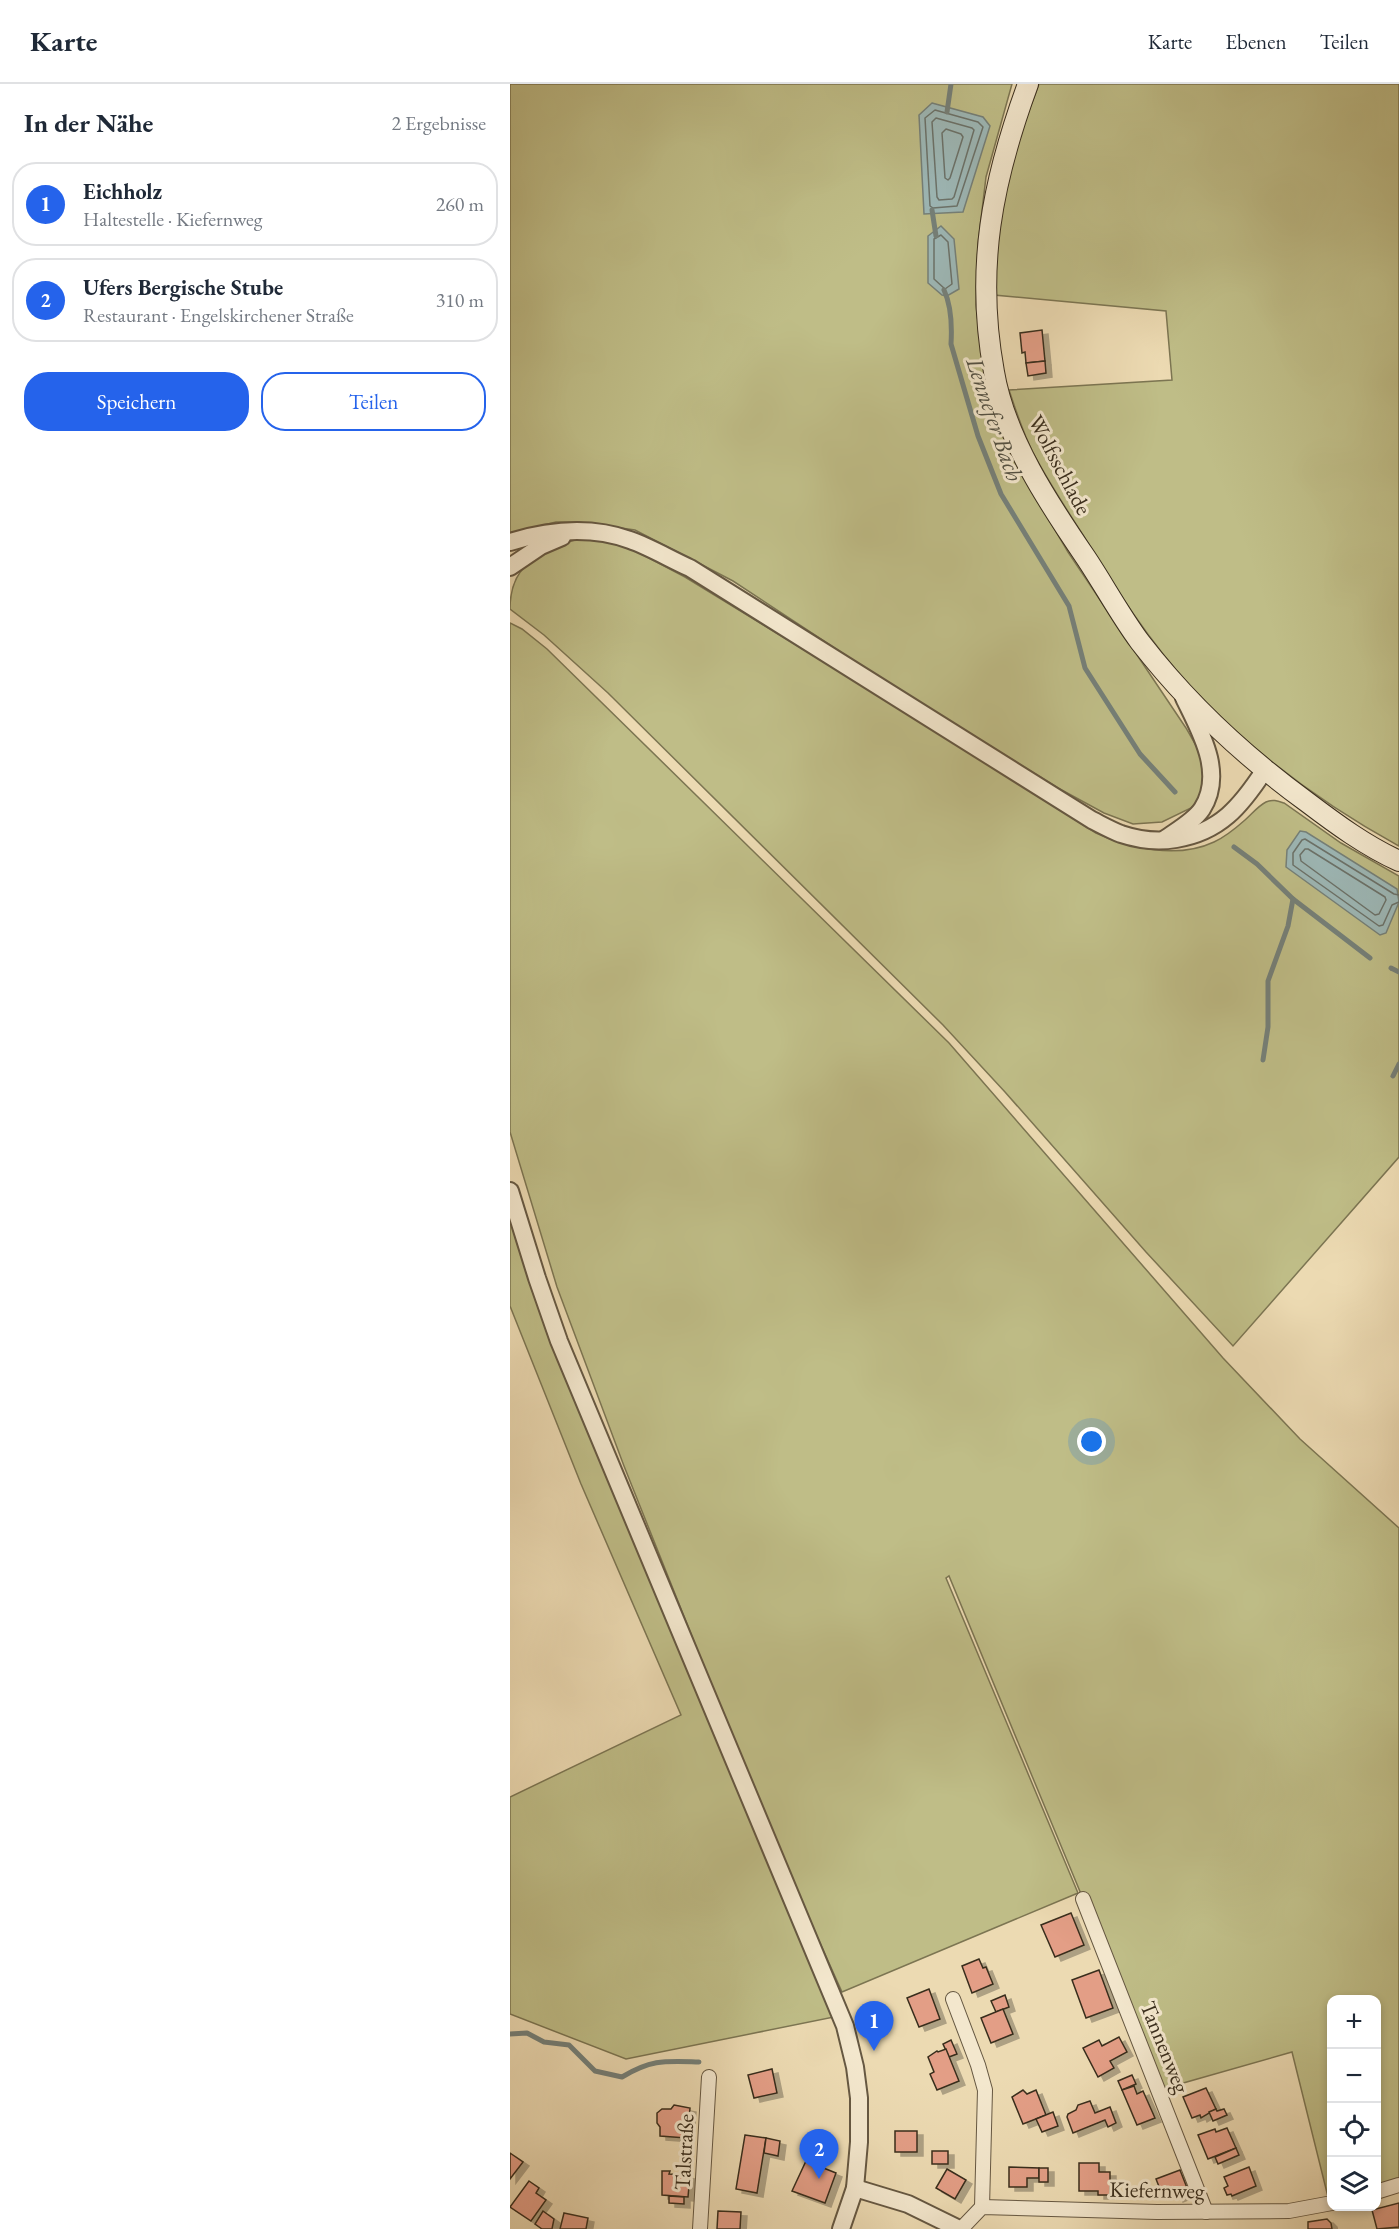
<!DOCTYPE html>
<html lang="de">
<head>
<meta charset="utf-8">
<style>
  body { margin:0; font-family:"EB Garamond",serif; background:#f2f2f3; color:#1f2937 }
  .controls { position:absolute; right:18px; bottom:18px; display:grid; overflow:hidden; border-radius:12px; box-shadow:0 3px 9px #0003 }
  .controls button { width:54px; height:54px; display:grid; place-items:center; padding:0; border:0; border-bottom:2px solid #e0e1e3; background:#fff; color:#1f2937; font:30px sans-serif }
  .you { position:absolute; left:582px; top:1358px; width:21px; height:21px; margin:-15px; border:4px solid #fff; border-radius:50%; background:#1a73e8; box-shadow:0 0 0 9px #1a73e833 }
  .badge { display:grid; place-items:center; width:39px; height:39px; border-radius:50%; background:#2563eb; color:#fff; font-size:20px; font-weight:700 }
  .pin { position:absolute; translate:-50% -50px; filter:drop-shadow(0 2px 3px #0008) }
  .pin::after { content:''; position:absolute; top:32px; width:21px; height:18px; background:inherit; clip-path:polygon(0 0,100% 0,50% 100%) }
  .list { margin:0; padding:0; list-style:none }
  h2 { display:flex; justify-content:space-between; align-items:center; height:78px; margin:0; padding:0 24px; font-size:26px }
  h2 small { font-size:20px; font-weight:400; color:#747a83 }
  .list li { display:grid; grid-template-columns:39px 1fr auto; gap:18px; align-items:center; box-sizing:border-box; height:84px; margin:0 12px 12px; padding:0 12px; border:2px solid #e0e1e3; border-radius:24px }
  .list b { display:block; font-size:22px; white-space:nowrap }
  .list p { margin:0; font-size:20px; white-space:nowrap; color:#747a83 }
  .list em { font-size:20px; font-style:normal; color:#747a83 }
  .actions { display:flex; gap:12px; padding:18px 24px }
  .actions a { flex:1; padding:14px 0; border:2px solid #2563eb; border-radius:24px; text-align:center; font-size:21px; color:#2563eb }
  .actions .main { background:#2563eb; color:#fff }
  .icon { flex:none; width:33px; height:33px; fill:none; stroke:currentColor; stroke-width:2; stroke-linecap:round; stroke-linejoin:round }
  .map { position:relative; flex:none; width:889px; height:2145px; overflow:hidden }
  header { display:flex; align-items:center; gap:36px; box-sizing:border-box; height:84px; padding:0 30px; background:#fff; border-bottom:2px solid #e0e1e3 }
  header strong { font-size:28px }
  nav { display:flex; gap:33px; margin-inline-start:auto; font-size:21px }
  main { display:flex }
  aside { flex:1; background:#fff }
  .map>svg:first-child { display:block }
</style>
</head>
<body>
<header>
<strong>Karte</strong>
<nav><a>Karte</a><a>Ebenen</a><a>Teilen</a></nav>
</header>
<main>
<aside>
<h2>In der Nähe<small>2 Ergebnisse</small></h2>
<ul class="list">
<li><span class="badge">1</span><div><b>Eichholz</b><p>Haltestelle · Kiefernweg</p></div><em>260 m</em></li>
<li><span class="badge">2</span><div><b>Ufers Bergische Stube</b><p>Restaurant · Engelskirchener Straße</p></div><em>310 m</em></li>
</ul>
<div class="actions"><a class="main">Speichern</a><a>Teilen</a></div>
</aside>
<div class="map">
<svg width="889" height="2145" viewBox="0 0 889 2145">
  <defs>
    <filter id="shadow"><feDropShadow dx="6" dy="4" stdDeviation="0" flood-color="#0004"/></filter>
  </defs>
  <rect width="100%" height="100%" fill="#ecdab2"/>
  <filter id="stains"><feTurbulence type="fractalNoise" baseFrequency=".00333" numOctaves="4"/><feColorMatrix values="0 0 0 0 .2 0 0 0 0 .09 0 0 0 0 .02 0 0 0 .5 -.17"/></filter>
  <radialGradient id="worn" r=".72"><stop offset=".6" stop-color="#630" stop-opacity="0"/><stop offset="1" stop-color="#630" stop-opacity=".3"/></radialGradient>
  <g fill="#bfbd87" stroke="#7c7552" stroke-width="1.5">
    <polygon points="0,0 502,0 476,93 468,160 466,221 474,289 488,335 505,378 558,468 676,644 689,667 693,679 694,698 688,716 681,724 652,738 623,740 594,729 548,704 367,592 223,497 125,446 68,438 46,438 0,449"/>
    <path d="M529 0H889V762C812 720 741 667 681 603 639 557 605 504 573 451 557 426 540 400 526 374 514 353 507 329 499 306L662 296 656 227 484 211C486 161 492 110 507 61 513 40 522 20 529 0Z"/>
    <path d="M67 455H86L122 465 175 493 355 603 586 749C620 765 668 775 704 758 715 753 726 744 735 736 742 730 748 722 756 718 763 715 768 717 774 719L831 759 889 792V1073L723 1262 636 1168 495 1008 433 941 98 609 34 551 0 525C0 479 29 470 67 455Z"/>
    <polygon points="0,539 12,545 37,565 439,959 713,1274 790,1355 889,1444 889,2098 867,2104 866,1916 822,1916 821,2116 819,2117 782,1968 652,2005 439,1492 436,1494 568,1809 332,1908 258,1743 114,1382 47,1203 0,1048"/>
    <polygon points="0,1129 87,1357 192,1622 324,1933 116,1975 0,1930 0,1713 171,1631 71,1400 0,1222"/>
  </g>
  <g fill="#9db8b7" stroke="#758079" stroke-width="1.5">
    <polygon points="422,19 473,33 480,42 453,128 414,130 409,31"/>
    <polygon points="431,142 444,155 449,205 437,212 432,211 418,199 418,152"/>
    <polygon points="790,747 796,748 887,805 889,818 876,849 870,851 776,783 777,766"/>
  </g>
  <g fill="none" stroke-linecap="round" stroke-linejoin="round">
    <g stroke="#6b726a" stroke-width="1.5">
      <polygon points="425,26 468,38 473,43 447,122 423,124 420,122 415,34"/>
      <polygon points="426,34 462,44 464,46 444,113 442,115 429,116 427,113 422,38"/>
      <polygon points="436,45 451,50 453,53 440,94 438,96 435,94 432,49"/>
      <polygon points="431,151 438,158 442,200 435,205 424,195 424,155"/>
      <polygon points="798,765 875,813 876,816 869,830 865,831 791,777 790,771 795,765"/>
      <polyline points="889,811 884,810 795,755 792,756 783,769 783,781 869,842 873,841 882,821 889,818"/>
    </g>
    <g stroke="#758079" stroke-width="5">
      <polyline points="437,28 441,0"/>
      <polyline points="422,126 426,152"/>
      <path d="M434 206C441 221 442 243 441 260L468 352 491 410 559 522 575 584 630 670 665 708"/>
      <polyline points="724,763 747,780 783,815 860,874"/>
      <polyline points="881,884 889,888"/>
      <polyline points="753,976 758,943 758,897 778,842 783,815"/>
      <polyline points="883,992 889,980"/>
      <path d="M0 1950 17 1949 34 1958 59 1961 85 1987 112 1993C142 1975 155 1977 189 1978"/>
    </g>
  </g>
  <g fill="#e39e86" stroke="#392d1c" stroke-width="1.5" filter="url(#shadow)">
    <polygon points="532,246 535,277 516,279 515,268 512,269 510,249"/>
    <polygon points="535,277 536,289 518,292 516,279"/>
    <polygon points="561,1829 574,1861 545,1873 531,1841"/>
    <polygon points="469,1875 473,1884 476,1883 483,1900 462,1909 452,1882"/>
    <polygon points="589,1886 603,1924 576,1934 562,1896"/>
    <polygon points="419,1905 430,1935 409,1943 397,1914"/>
    <polygon points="495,1911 499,1923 486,1928 481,1917"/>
    <polygon points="493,1925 503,1950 481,1959 471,1934"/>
    <polygon points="609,1953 617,1968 600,1977 604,1984 588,1993 573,1964 589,1956 592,1962"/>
    <polygon points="441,1956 447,1970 439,1973 433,1960"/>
    <polygon points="436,1965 449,1997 427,2006 420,1990 424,1988 418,1973 427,1967 428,1968"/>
    <polygon points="262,1985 267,2009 244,2014 238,1991"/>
    <polygon points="622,1991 626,2000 612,2006 608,1997"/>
    <polygon points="624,2002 627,2010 633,2007 645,2034 627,2041 612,2006"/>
    <polygon points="696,2004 706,2025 691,2034 690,2031 682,2034 673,2013"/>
    <polygon points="513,2006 517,2010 526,2006 536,2031 513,2040 502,2013"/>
    <polygon points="580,2017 585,2029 600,2023 606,2039 598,2043 595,2036 563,2049 557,2033 558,2030 566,2026 568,2021"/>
    <polygon points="164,2021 180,2024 179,2035 176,2034 176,2054 150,2052 150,2043 147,2039 147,2029 152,2025 161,2025"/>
    <polygon points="706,2025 707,2027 714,2025 717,2031 703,2037 699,2028"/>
    <polygon points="543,2028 548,2042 532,2048 526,2035"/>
    <polygon points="717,2044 726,2064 698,2075 688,2051 705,2045 706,2048"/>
    <rect x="385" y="2047" width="22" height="21"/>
    <polygon points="235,2051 256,2054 247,2109 226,2105"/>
    <polygon points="256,2054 270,2057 268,2072 254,2069"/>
    <polygon points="726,2064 729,2071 708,2080 705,2073"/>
    <rect x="422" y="2067" width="16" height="13"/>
    <polygon points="0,2069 13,2078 0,2095"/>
    <polygon points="296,2077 326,2089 315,2119 282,2107"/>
    <polygon points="569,2079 589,2079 589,2088 600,2088 600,2111 588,2111 588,2107 569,2107"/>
    <polygon points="499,2083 529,2084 529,2094 517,2094 517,2103 499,2103"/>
    <polygon points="739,2083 746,2102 722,2112 721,2110 717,2111 714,2104 718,2102 714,2093"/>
    <rect x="529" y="2084" width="9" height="14"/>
    <polygon points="437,2085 456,2096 445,2115 426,2104"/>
    <polygon points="670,2086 679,2109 667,2114 664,2106 652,2110 646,2095"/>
    <polygon points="152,2087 160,2087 159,2090 180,2091 178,2113 152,2111"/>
    <polygon points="19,2097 29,2104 26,2109 36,2116 21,2137 0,2123"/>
    <polygon points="159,2112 174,2113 174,2120 159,2119"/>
    <polygon points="889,2119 889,2143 867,2145 862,2126"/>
    <polygon points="33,2127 44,2135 42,2145 32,2145 25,2140"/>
    <polygon points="208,2127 231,2128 230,2145 207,2145"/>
    <polygon points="54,2129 78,2134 76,2145 50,2145"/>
    <polygon points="817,2135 821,2139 822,2145 798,2145 798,2138"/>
  </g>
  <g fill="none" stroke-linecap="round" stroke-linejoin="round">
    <defs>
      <g id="minor">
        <polyline points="573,1815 696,2128"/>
        <polyline points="443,1915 468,1981 475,2006 472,2123"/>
        <polyline points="866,2108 889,2101"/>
        <polyline points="190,2145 199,1993"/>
        <polyline points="451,2145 472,2123 647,2128 779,2127 822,2119"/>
      </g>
      <g id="tertiary">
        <path d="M0 458C39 446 81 442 120 456 140 463 160 475 180 484L582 736C592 741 601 746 611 750 629 756 648 758 666 755 710 748 731 722 754 687"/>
        <polyline points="0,483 31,462 52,453"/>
        <path d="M655 755C666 747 684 737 692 725 715 689 690 647 674 614"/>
        <polyline points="0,1107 27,1194 49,1257 335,1942 345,1983 349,2014 349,2058 345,2104 331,2145"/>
        <polyline points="345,2104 398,2120 449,2145"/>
      </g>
      <path id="secondary" d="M518 0C482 98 465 184 484 288 495 354 539 420 576 474 594 501 610 531 630 558 678 620 734 672 797 718 826 740 856 762 889 777"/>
    </defs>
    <use href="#minor" stroke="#665842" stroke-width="16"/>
    <use href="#tertiary" stroke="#665842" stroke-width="20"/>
    <use href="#secondary" stroke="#392d1c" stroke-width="22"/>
    <use href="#minor" stroke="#f3e7cd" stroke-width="14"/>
    <use href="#tertiary" stroke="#f3e7cd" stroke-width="16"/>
    <use href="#secondary" stroke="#f3e7cd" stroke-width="20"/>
  </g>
  <g text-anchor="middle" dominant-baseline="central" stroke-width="6" stroke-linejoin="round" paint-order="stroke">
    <g font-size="22" fill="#392d1c" stroke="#f3e7cd">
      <text transform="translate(550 381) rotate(62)">Wolfsschlade</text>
      <text transform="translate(655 1963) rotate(68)">Tannenweg</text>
      <text transform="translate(174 2068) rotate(-87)">Talstraße</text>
      <text transform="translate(647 2106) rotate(1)">Kiefernweg</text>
    </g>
    <g font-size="24" font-style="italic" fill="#525043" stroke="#f3e7cd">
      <text transform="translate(485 335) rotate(71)">Lennefer Bach</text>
    </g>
  </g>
  <rect width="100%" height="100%" filter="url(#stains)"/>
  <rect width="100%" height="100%" fill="url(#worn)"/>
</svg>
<div class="controls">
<button>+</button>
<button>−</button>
<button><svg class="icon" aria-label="locate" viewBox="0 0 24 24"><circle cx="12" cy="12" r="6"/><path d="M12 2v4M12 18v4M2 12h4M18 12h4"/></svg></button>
<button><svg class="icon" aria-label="layers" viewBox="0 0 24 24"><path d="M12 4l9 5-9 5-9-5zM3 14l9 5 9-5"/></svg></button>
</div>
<div class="you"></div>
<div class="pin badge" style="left:364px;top:1967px">1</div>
<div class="pin badge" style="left:309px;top:2095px">2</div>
</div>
</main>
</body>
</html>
